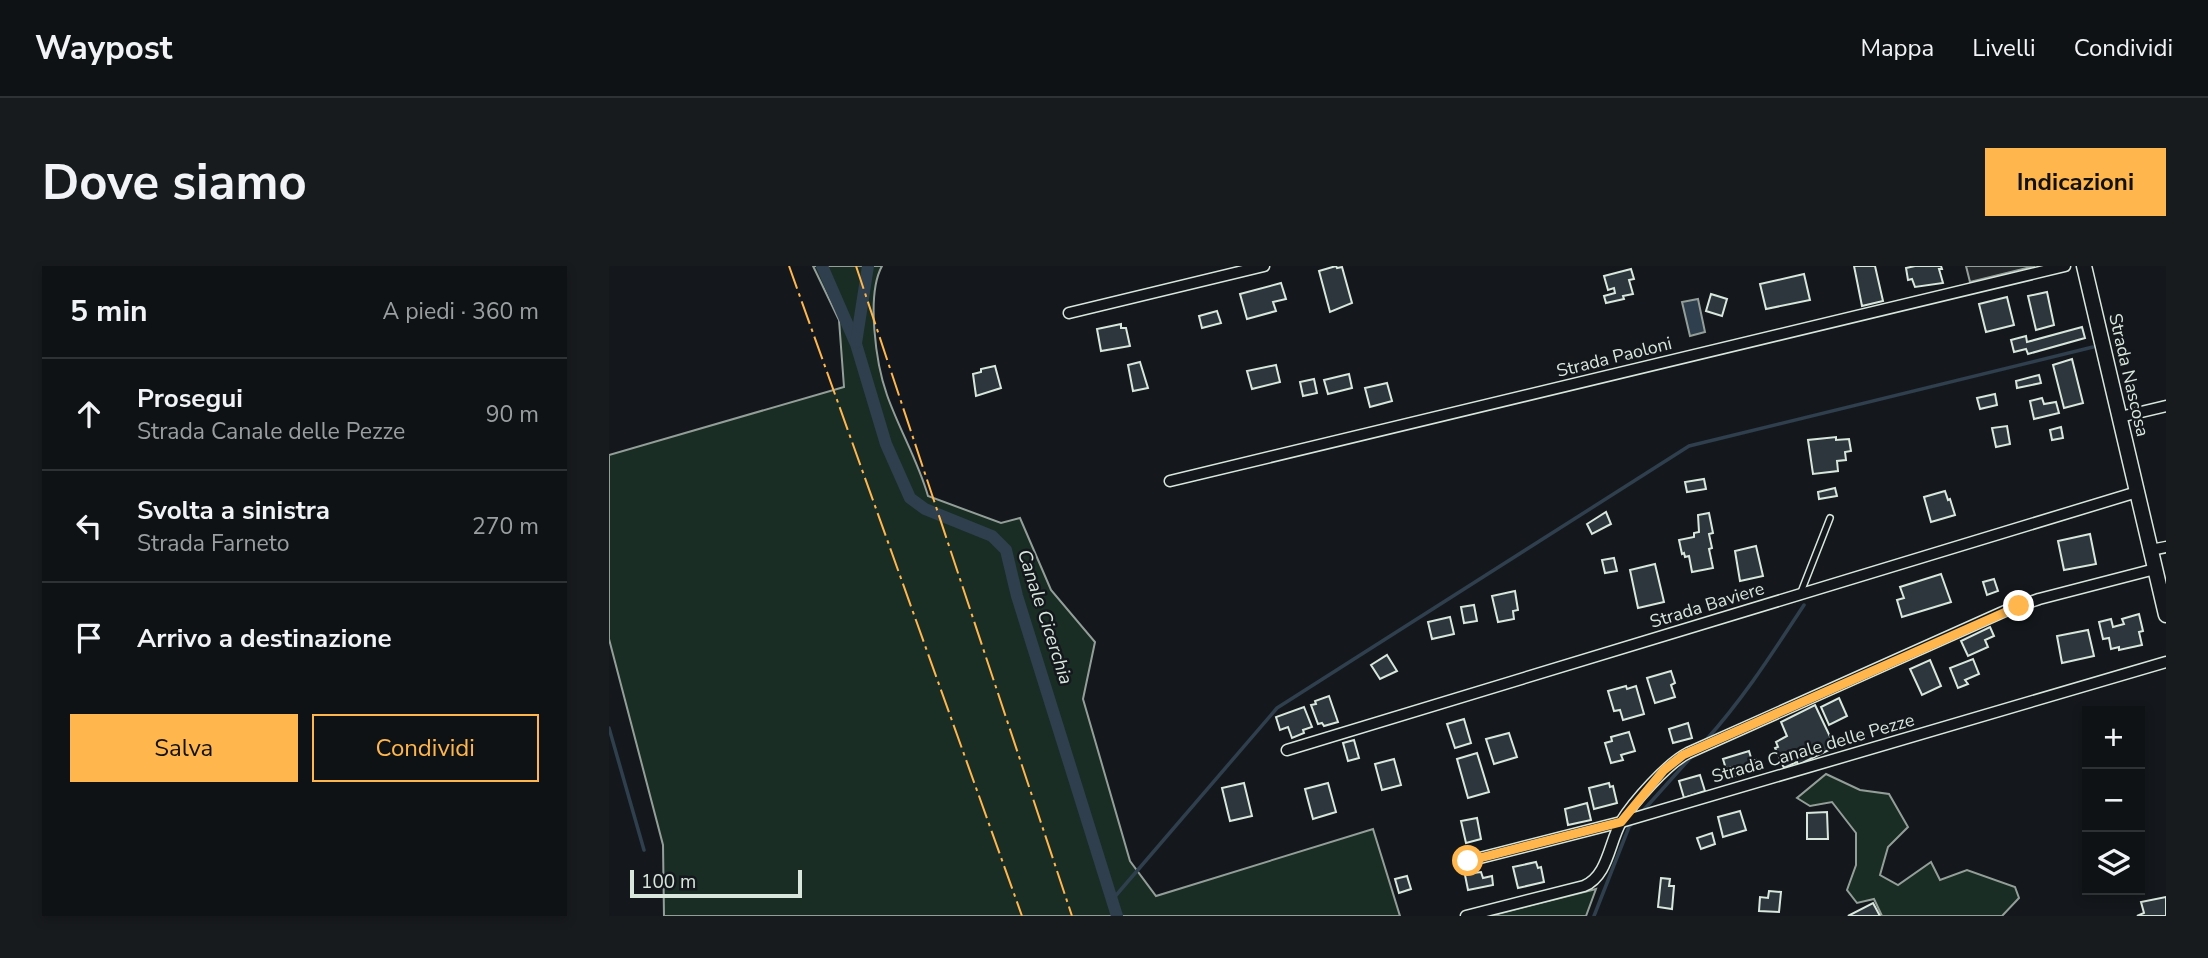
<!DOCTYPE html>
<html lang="it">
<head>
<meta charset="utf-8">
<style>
  body { margin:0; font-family:"Nunito Sans",sans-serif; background:#181b1e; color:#f1f3f6 }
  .controls { position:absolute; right:21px; bottom:21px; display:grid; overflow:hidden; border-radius:0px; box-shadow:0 4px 10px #0003 }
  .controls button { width:63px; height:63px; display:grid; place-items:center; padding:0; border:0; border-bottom:2px solid #2f3234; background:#0f1215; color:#f1f3f6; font:35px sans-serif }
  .scale { position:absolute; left:21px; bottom:18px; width:172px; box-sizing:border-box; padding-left:7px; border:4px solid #d8e6dc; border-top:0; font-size:19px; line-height:24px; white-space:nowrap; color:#d8e6dc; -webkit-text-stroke:5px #14181c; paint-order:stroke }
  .stop { position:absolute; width:21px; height:21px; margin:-16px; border:5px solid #ffb74d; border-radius:50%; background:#fff }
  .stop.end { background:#ffb74d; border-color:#fff; box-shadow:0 2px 7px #0008 }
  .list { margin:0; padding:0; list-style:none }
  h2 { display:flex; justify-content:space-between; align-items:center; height:91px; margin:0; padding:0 28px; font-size:30px }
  h2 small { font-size:23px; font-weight:400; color:#9b9ea0 }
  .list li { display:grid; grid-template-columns:46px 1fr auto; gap:21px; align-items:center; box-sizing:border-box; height:112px; padding:0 28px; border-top:2px solid #2f3234 }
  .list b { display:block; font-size:26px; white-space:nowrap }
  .list p { margin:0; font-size:23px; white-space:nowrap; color:#9b9ea0 }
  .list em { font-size:23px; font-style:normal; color:#9b9ea0 }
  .actions { display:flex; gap:14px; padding:21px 28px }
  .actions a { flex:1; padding:16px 0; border:2px solid #ffb74d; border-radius:0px; text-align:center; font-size:24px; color:#ffb74d }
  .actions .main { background:#ffb74d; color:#111 }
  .icon { flex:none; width:38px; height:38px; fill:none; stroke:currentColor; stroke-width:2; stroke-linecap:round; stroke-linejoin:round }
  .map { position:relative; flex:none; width:1557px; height:650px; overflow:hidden; border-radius:0px }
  header { display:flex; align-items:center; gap:42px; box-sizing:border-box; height:98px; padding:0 35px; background:#0f1215; border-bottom:2px solid #2f3234 }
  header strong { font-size:33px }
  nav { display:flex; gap:38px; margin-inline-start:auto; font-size:24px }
  .intro { display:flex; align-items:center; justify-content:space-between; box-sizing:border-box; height:168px; padding:0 42px }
  h1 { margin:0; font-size:49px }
  .button { padding:18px 32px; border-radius:0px; background:#ffb74d; color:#111; font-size:24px; font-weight:700 }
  main { display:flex; gap:42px; padding:0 42px }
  aside { flex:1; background:#0f1215; border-radius:0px; box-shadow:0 4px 10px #0003 }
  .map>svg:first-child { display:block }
</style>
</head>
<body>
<header>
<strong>Waypost</strong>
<nav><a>Mappa</a><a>Livelli</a><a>Condividi</a></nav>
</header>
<div class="intro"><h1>Dove siamo</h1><a class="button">Indicazioni</a></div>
<main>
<aside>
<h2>5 min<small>A piedi · 360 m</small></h2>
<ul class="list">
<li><svg class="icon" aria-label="ahead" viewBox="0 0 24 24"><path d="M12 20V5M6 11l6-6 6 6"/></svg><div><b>Prosegui</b><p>Strada Canale delle Pezze</p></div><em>90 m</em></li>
<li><svg class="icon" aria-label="left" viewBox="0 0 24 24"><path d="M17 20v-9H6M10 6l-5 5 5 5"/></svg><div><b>Svolta a sinistra</b><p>Strada Farneto</p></div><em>270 m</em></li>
<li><svg class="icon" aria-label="arrive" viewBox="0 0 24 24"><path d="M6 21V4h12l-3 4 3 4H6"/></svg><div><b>Arrivo a destinazione</b></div></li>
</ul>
<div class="actions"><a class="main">Salva</a><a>Condividi</a></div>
</aside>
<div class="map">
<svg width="1557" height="650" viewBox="0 0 1557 650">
  <rect width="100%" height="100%" fill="#14181c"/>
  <g fill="#1a2d24" stroke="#939e99" stroke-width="2">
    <path d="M204 0H273C257 29 267 98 278 129 290 163 309 195 319 230L392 257 411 252 442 324 486 376 474 433 521 595 547 630 764 563 791 650H55L54 579 0 373V189L235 121 230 54Z"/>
    <polygon points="1217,508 1251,524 1280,528 1299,561 1279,581 1271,609 1289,619 1322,596 1331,614 1358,604 1406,621 1410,632 1393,650 1273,650 1265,633 1248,637 1238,624 1247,599 1247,567 1223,536 1201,540 1188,532"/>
    <polygon points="987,623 977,650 881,650"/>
  </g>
  <polygon fill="#24282b" stroke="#939e99" stroke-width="2" points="1357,0 1426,0 1361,16"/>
  <polygon fill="#2f3f4d" stroke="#939e99" stroke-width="2" points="1089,33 1096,66 1081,70 1073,36"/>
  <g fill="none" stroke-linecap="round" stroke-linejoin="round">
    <g stroke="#2f3f4d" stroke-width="3.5">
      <polyline points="0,462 35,584"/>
      <path d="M1097 474C1135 432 1164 386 1195 339"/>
      <polyline points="1032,547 1083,490"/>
      <polyline points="503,634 668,442 1080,180 1484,81"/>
      <polyline points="985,650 1020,561 1025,555"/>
    </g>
    <g stroke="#2f3f4d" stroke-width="12">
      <polyline points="213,0 247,78 277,178 301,232 316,243 383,270 397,284 408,330 508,650"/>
      <polyline points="247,77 259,0"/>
    </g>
  </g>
  <g fill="#2c363c" stroke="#d8e6dc" stroke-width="2">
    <polygon points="727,0 728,2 733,1 743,37 721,46 710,5"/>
    <polygon points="1245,0 1266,0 1274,35 1253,40"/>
    <polygon points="1306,0 1332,0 1333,3 1330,3 1334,17 1306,21 1303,13 1299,14 1297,2"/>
    <polygon points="1022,3 1025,13 1020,14 1024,28 1014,30 1015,33 997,37 995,30 1006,27 1005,22 999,24 995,10"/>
    <polygon points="1195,8 1201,34 1157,43 1151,18"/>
    <polygon points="672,17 677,33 664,36 667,45 638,53 631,28"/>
    <polygon points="1438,26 1445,59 1427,64 1419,30"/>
    <polygon points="1102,28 1118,33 1113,50 1097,45"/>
    <polygon points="1398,31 1405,59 1377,66 1370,38"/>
    <polygon points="608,45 612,57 593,62 590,50"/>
    <polygon points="512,58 512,62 517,62 521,80 492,85 488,63"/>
    <polygon points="1473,61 1476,72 1419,88 1417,83 1405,86 1402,74 1417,70 1418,76"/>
    <polygon points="1463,93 1474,137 1455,142 1444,99"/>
    <polygon points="531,96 539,122 524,125 519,99"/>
    <polygon points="667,99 671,116 643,123 638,105"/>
    <polygon points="386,100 392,122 367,130 364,108 372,106 372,103"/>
    <polygon points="740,108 743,122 719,128 715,114"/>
    <polygon points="1430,109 1432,117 1408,122 1407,115"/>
    <polygon points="705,113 708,127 694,130 691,116"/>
    <polygon points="778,117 783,135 761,141 756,122"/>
    <polygon points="1386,128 1388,139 1371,143 1368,132"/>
    <polygon points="1433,132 1435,138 1447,136 1450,147 1425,153 1421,135"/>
    <polygon points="1398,160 1401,178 1387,181 1383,162"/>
    <polygon points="1452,161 1454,172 1443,174 1441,164"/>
    <polygon points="1227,171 1227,174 1240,173 1242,185 1236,186 1237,194 1228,195 1229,205 1204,208 1199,174"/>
    <polygon points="1095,213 1097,223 1078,226 1076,216"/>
    <polygon points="1226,222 1228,230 1210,233 1209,226"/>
    <polygon points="1336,225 1339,234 1341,233 1346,249 1322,256 1315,231"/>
    <polygon points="997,246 1002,258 983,268 978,258"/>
    <polygon points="1100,247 1104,267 1100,268 1103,282 1100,283 1104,302 1083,306 1080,290 1076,291 1075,287 1073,288 1070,274 1085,271 1085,267 1090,266 1089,249"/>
    <polygon points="1481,268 1487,298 1455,304 1449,275"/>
    <polygon points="1147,280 1154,310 1131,315 1126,285"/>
    <polygon points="1005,292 1008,305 996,307 993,294"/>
    <polygon points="1046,298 1055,336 1029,342 1021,304"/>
    <polygon points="1332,308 1342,336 1293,351 1288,334 1295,332 1291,321"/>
    <polygon points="1385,313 1389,325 1378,329 1374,316"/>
    <polygon points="906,325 909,344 904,345 905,353 889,356 883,330"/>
    <polygon points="865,339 868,355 855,357 852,341"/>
    <polygon points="1530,348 1534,365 1530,366 1533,379 1510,384 1510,381 1502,383 1500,372 1494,373 1490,356 1502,353 1504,361 1515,358 1513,353"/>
    <polygon points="841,351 845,368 823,373 819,356"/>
    <polygon points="1381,361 1385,370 1376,374 1379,381 1359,390 1352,375"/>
    <polygon points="1479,364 1485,390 1453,397 1448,370"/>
    <polygon points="778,389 788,405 771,413 762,399"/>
    <polygon points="1364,393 1370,408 1356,414 1359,418 1349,422 1341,402"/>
    <polygon points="1321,394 1332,420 1313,429 1301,403"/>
    <polygon points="1062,405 1066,417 1062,419 1066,431 1046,437 1038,412"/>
    <polygon points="1017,420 1018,423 1027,420 1035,448 1014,454 1011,444 1005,445 999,425"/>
    <polygon points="720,430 729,456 715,460 713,457 709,458 702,439 707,438 706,435"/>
    <polygon points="1230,432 1238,450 1220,459 1212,441"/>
    <polygon points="1206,439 1226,481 1189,499 1188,496 1175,502 1166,482 1169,481 1167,476 1178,470 1172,456"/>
    <polygon points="695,441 703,461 694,464 695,467 683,472 679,461 671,464 667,451"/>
    <polygon points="855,453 862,477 846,482 838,458"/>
    <polygon points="1079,457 1083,472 1064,477 1060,463"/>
    <polygon points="1020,466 1026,485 1012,489 1014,494 1002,497 996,477 1003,475 1002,471"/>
    <polygon points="900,467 908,491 885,498 877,473"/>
    <polygon points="745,474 750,492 739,495 734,477"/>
    <polygon points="1140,485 1143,495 1147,494 1149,503 1126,510 1123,501 1117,503 1114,493"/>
    <polygon points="868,487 880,526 859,532 848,493"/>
    <polygon points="785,493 792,519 773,524 766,498"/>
    <polygon points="1091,509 1096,525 1075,532 1070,515"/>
    <polygon points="635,517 643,550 621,555 613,522"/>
    <polygon points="719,517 727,546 704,553 696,523"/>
    <polygon points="1000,517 1001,521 1004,520 1008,537 985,543 980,522"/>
    <polygon points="978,537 982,554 959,559 956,543"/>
    <polygon points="1131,545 1137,564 1114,571 1109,551"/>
    <polygon points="1218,546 1219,573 1198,573 1198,547"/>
    <polygon points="868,552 872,573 857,577 852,555"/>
    <polygon points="1103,567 1106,578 1092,583 1088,572"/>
    <polygon points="927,596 929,602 932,601 935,616 909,622 904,601"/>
    <polygon points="864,602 865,607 872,606 874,612 883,610 884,619 859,624 855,604"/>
    <polygon points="798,610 802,623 790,627 786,613"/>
    <polygon points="1052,612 1061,613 1060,620 1065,620 1063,643 1049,641"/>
    <polygon points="1160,625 1172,626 1170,646 1150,645 1151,631 1159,632"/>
    <polygon points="1557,631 1557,650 1528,650 1535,647 1532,636"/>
    <polygon points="1264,637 1271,650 1239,650"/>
  </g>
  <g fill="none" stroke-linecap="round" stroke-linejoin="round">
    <defs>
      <polyline id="lane" points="1192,326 1221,252"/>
      <g id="street">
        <polyline points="460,47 655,0"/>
        <polyline points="1511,151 1557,140"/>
        <polyline points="561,215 1456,0"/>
        <polyline points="1542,284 1557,281"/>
        <polyline points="678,484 1528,226"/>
        <polyline points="859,595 1012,556 1557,396"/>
        <path d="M857 650 975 620C999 610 1000 577 1012 556 1024 536 1059 497 1079 487L1396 345 1430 333 1546 303"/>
      </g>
      <polyline id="secondary" points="1475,0 1557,349"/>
    </defs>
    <use href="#lane" stroke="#d8e6dc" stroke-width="8"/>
    <use href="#street" stroke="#d8e6dc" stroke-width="13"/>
    <use href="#secondary" stroke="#d8e6dc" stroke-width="17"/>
    <use href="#lane" stroke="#14181c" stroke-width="5"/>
    <use href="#street" stroke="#14181c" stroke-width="10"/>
    <use href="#secondary" stroke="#14181c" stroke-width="14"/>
    <g stroke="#ffb74d" stroke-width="2" stroke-dasharray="24 5 3.5 5" stroke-linecap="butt">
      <polyline points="180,0 413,650"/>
      <polyline points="247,0 463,650"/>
    </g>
  </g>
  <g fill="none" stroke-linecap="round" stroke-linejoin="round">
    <polyline stroke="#ffb74d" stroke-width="9" points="859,595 1012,556 1055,504 1074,489 1410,340"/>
  </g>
  <g text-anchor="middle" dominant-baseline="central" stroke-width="5" stroke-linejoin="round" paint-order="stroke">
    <g font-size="18" fill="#d8e6dc" stroke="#14181c">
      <text transform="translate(1005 91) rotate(-14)">Strada Paoloni</text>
      <text transform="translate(1520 109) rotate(77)">Strada Nascosa</text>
      <text transform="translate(1098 339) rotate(-17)">Strada Baviere</text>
      <text transform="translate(1204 482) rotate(-16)">Strada Canale delle Pezze</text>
    </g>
    <g font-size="19" font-style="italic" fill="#d8e6dc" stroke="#14181c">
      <text transform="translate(436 351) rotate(72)">Canale Cicerchia</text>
    </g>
  </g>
</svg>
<div class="controls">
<button>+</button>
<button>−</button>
<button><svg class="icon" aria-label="layers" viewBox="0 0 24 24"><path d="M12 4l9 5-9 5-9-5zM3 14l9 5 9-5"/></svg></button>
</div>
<div class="scale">100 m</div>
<div class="stop" style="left:859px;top:595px"></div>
<div class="stop end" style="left:1410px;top:340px"></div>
</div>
</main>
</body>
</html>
